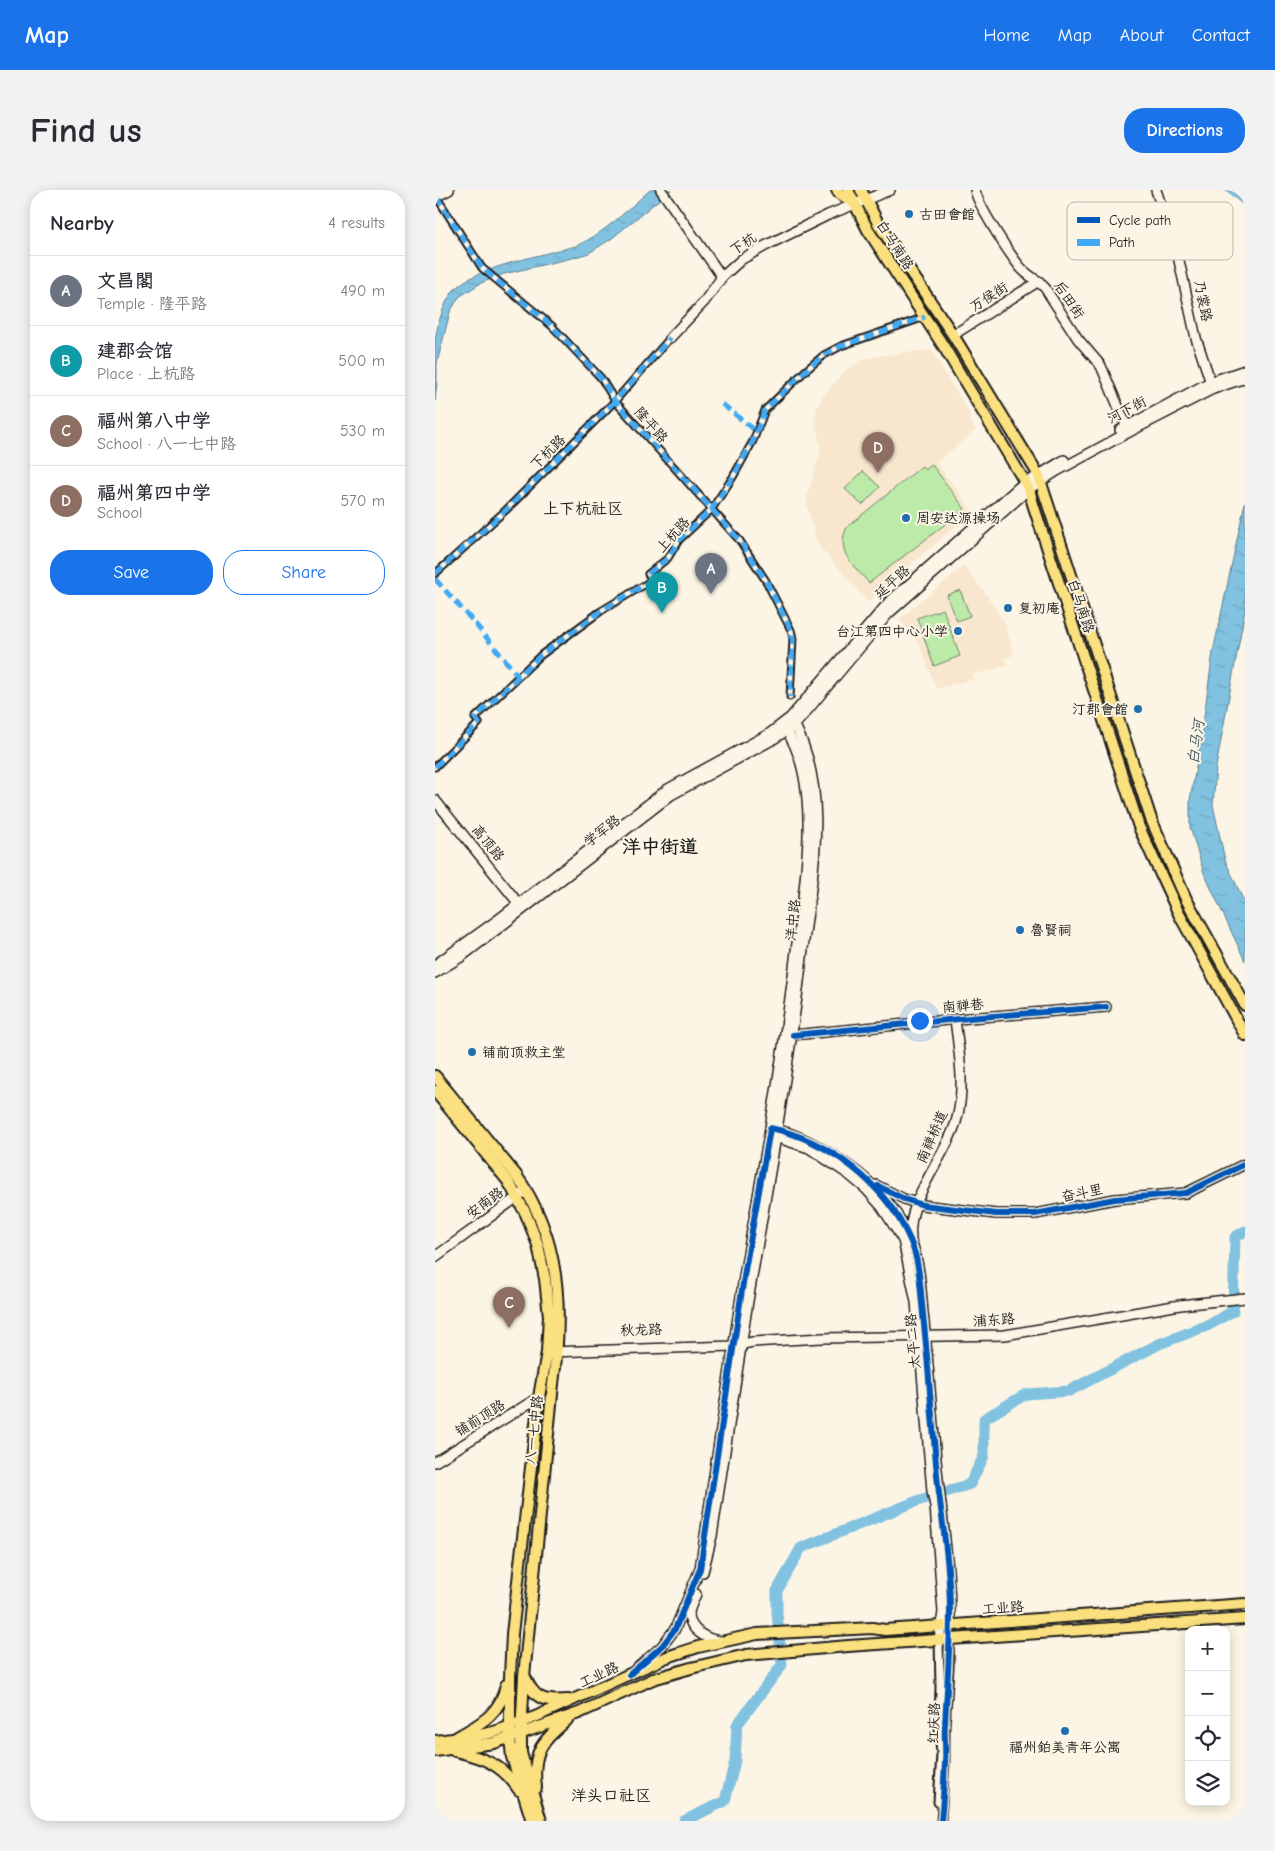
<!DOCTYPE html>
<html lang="en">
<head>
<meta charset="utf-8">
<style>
  body { margin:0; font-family:"Comic Neue","LXGW WenKai TC",sans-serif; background:#f2f2f3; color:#2b2b33 }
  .controls { position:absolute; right:15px; bottom:15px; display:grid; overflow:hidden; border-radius:10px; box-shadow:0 2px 12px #0003 }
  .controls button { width:45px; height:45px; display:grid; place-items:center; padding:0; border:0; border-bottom:1px solid #e1e1e2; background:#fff; color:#2b2b33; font:25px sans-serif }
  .you { position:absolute; left:484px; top:830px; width:18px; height:18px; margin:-12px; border:4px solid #fff; border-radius:50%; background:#1a73e8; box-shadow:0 0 0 8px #1a73e833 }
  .badge { display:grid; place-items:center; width:32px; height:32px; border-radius:50%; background:#1a73e8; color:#fff; font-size:16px; font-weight:700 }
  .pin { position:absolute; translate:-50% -41px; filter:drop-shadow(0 1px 2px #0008) }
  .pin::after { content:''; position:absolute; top:26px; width:18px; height:15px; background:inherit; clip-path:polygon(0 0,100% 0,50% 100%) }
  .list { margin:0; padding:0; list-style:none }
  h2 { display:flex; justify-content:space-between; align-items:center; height:65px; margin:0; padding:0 20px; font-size:21px }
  h2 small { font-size:16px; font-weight:400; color:#7c7c81 }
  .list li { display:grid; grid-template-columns:32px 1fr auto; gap:15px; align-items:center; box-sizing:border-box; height:70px; padding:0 20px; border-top:1px solid #e1e1e2 }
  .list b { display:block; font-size:19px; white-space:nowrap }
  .list p { margin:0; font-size:16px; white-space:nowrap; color:#7c7c81 }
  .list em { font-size:16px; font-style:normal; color:#7c7c81 }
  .actions { display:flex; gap:10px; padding:15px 20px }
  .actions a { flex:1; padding:11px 0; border:1px solid #1a73e8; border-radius:20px; text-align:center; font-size:18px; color:#1a73e8 }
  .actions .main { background:#1a73e8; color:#fff }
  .icon { flex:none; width:28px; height:28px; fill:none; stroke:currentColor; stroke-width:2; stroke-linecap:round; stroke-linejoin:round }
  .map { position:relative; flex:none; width:810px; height:1631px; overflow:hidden; border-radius:20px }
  header { display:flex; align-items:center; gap:30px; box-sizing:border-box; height:70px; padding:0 25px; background:#1a73e8; color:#fff }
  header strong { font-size:24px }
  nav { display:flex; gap:28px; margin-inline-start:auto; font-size:18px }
  .intro { display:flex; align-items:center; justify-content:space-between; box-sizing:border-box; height:120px; padding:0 30px }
  h1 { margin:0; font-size:35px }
  .button { padding:12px 22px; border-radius:20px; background:#1a73e8; color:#fff; font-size:18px; font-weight:700 }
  main { display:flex; gap:30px; padding:0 30px }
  aside { flex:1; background:#fff; border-radius:20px; box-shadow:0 2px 12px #0003 }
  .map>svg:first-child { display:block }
</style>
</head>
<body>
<header>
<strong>Map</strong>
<nav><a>Home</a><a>Map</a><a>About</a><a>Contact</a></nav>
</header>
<div class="intro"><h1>Find us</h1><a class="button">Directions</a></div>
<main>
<aside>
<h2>Nearby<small>4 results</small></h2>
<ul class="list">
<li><span class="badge" style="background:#6b7280">A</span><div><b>文昌閣</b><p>Temple · 隆平路</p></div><em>490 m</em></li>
<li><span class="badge" style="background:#0f9aa8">B</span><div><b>建郡会馆</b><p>Place · 上杭路</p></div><em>500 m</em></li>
<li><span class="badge" style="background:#8d6e63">C</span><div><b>福州第八中学</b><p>School · 八一七中路</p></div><em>530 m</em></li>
<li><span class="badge" style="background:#8d6e63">D</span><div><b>福州第四中学</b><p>School</p></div><em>570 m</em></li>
</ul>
<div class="actions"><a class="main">Save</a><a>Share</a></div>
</aside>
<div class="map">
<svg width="810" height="1631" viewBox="0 0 810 1631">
  <defs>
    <pattern id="water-ripples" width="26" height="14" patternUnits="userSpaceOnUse" patternTransform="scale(1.25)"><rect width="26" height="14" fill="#81c2e1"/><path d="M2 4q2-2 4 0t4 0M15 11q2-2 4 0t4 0" fill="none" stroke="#6fa6c0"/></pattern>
  </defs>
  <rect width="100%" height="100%" fill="#fcf5e5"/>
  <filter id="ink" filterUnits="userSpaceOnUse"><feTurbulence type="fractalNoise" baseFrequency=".02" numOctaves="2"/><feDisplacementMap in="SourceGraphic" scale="10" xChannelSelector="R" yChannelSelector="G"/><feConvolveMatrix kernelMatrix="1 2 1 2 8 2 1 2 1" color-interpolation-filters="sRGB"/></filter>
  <g filter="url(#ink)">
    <g fill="#f8e6cf">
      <polygon points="496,160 534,223 535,231 541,240 501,273 538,321 433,412 383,355 372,316 372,306 385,263 385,255 380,228 381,220 387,207 412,179 426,170 442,166"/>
      <polygon points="529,376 548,400 571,435 579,465 570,468 572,476 538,485 539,489 501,499 484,453 464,429"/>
    </g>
    <g fill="#bbeaa9" stroke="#6c8362">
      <path d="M497 275 530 319 434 393C418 375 400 362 412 337L487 276 490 280Z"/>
      <polygon points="428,281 445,297 427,315 410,299"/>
      <polygon points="525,400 535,426 522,431 512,405"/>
      <polygon points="508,419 525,466 499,476 482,428"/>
    </g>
    <g fill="url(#water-ripples)" stroke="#598092">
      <path d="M215 0H236L176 49 154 63 137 68 69 84 46 93 24 107 15 122 2 173V192L0 211C0 192 0 168 0 150 3 133 9 109 22 97 41 78 114 63 141 56 170 43 192 20 215 0Z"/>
      <polygon points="790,0 810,0 810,16"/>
      <polygon points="810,312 810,420 781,577 778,615 790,670 810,714 810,771 769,683 755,637 755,610 765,555 778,462"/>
    </g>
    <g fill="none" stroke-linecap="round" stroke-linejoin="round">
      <polyline stroke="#81c2e1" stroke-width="11" points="249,1631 290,1611 300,1571 302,1535 347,1475 342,1423 342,1401 366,1358 482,1311 535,1294 549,1266 549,1229 591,1204 634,1201 724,1154 774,1135 798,1121 800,1047 810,1041"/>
      <defs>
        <g id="pedestrian">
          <polyline points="1,6 47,78 117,136 166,188 180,211 305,351 331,391 356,440 358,448 355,507"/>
          <polyline points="0,384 71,320 180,211 235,148"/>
          <polyline points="0,577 44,533 40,528 106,465 166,421 214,392 216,388 213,384 233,368 244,350 276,320 298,287 318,251 330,220 370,181 389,165 406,156 490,127"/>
        </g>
        <g id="minor">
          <polyline points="503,1612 506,1564 504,1538 505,1496 504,1450"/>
          <polyline points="506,1631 510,1572 510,1537 514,1478 515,1435"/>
        </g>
        <g id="tertiary">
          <polyline points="226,0 287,87"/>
          <path d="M540 0C543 16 575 65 586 78 593 86 603 90 610 98L643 149 666 176 694 242"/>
          <polyline points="721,0 743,66 761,148 778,199"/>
          <polyline points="0,7 14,0"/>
          <polyline points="518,145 604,91"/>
          <polyline points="235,148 269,112 287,87 307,69 332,55 393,25 455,0"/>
          <polyline points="0,610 84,714"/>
          <polyline points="358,845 534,828 671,817"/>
          <polyline points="334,945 374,958 413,984 431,999 447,1017 468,1050 481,1112 497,1301 500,1316 508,1422 504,1450"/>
          <polyline points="441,995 469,1009 488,1015 561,1024 600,1024 680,1009 751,1003 810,974"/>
          <path d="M476 1048C471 1010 510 968 521 932 531 899 524 863 520 829"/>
          <polyline points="0,1067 92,1000"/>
          <polyline points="115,1162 298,1156 318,1152 387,1148 570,1145 745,1115 810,1108"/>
          <polyline points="0,1272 104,1207"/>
          <polyline points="268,1382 277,1346 313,1111 342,941"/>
          <path d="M261 1404C259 1410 254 1418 254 1424 254 1440 272 1450 286 1451"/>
          <path d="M200 1480 227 1456 240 1439 265 1379 310 1080 335 938C364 944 386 957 410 973 439 993 463 1019 477 1053 485 1075 486 1100 488 1123 493 1168 496 1213 500 1259 505 1317 516 1376 515 1435"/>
        </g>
        <g id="secondary">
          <polyline points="685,240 775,192 810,180"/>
          <polyline points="0,775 60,732 233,599 334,544 356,527 454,412 584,297 629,270"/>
          <polyline points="0,783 26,767 236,605 337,550 360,535 453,424 594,299 622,281 694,242 778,199 810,188"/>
          <path d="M335 938C345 879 354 820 361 761 369 698 389 591 349 537"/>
          <path d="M342 939C352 879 361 819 368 759 377 686 396 600 358 532"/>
        </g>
        <g id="primary">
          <polyline points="402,0 404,3 419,13"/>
          <polyline points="413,0 433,40 509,157 594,299 598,314 704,637 744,724 810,845"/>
          <polyline points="426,0 444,35 518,145 603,284 716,629 751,709 810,815"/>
          <path d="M0 886 81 985C126 1048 128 1120 118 1194L89 1486 86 1544V1563L106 1631"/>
          <polyline points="0,901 73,991 91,1024 103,1055 110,1089 114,1126 112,1162 104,1207 77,1444 75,1487 75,1548 77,1567 97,1631"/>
          <path d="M90 1487C100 1510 109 1512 133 1510"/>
          <path d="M22 1547C47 1533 65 1524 71 1495"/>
          <polyline points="0,1551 35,1547 59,1542 100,1527 232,1467 263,1457 322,1444 437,1438 450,1440 810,1414"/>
          <polyline points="0,1561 59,1553 144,1523 218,1489 256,1478 311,1465 413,1456 810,1429"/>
          <path d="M20 1561C49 1568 67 1574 84 1600"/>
          <path d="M101 1598C97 1561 106 1553 132 1530"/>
        </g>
      </defs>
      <use href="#pedestrian" stroke="#1c1c1c" stroke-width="9"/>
      <use href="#minor" stroke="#1c1c1c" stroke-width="11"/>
      <use href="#tertiary" stroke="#1c1c1c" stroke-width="12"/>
      <use href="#secondary" stroke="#1c1c1c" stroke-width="12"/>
      <use href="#primary" stroke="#1c1c1c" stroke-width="14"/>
      <use href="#pedestrian" stroke="#fcf5e5" stroke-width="5"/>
      <use href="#minor" stroke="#fcf5e5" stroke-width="7"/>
      <use href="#tertiary" stroke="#fcf5e5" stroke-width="9"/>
      <use href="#secondary" stroke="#fcf5e5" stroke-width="9"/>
      <use href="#primary" stroke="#fbe080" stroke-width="10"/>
      <g stroke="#3fa9f5" stroke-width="5" stroke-dasharray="10 5" stroke-linecap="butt">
        <polyline points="1,6 47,78 117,136 166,188 180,211 305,351 331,391 356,440 358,448 355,507"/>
        <polyline points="287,214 321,241"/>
        <polyline points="0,384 71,320 180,211 235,148"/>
        <polyline points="0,389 37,430 83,486"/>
        <polyline points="0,577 44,533 40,528 106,465 166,421 214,392 216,388 213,384 233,368 244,350 276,320 298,287 318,251 330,220 370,181 389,165 406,156 490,127"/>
      </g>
      <defs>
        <g id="cycleway">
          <polyline points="358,845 534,828 671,817"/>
          <polyline points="443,996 469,1009 488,1015 561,1024 600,1024 680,1009 751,1003 810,974"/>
          <path d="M194 1485 227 1456 240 1439 265 1379 310 1080 334 945 335 938C394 950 451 995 475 1050 484 1070 485 1092 487 1114 490 1144 493 1173 495 1203 498 1234 500 1265 503 1295 508 1337 515 1380 515 1422 515 1460 512 1497 510 1534 509 1547 511 1560 510 1573 509 1592 508 1612 506 1631"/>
        </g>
      </defs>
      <use href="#cycleway" stroke="#fcf5e5" stroke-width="9"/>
      <use href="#cycleway" stroke="#0057b8" stroke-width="6"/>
    </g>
  </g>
  <g fill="#1f6fb2" stroke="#fcf5e5" stroke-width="2">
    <circle cx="474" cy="24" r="5"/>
    <circle cx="471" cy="328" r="5"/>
    <circle cx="573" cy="418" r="5"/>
    <circle cx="523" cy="441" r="5"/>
    <circle cx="703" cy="519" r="5"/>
    <circle cx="585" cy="740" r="5"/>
    <circle cx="37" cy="862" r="5"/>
    <circle cx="630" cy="1541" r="5"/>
  </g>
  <g text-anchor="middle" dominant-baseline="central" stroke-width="4" stroke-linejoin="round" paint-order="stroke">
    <g font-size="14" fill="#1c1c1c" stroke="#fcf5e5" text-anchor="start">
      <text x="484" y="24">古田會館</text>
      <text x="481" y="328">周安达源操场</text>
      <text x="583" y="418">复初庵</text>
      <text x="513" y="441" text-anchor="end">台江第四中心小学</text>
      <text x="693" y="519" text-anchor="end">汀郡會館</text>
      <text x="595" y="740">魯賢祠</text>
      <text x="47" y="862">铺前顶救主堂</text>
      <text x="630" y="1557" text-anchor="middle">福州鉑美青年公寓</text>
    </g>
    <g font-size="14" fill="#1c1c1c" stroke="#fcf5e5">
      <text transform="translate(308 54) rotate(-33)">下杭</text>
      <text transform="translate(460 55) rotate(57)">白马南路</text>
      <text transform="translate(554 107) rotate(-32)">万侯街</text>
      <text transform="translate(634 110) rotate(56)">后田街</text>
      <text transform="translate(768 111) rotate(79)">乃裳路</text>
      <text transform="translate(692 220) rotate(-28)">河下街</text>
      <text transform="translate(216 235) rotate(49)">隆平路</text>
      <text transform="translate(113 262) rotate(-45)">下杭路</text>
      <text transform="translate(238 345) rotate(-48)">上杭路</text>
      <text transform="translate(457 392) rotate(-42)">延平路</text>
      <text transform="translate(646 416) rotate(72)">白马南路</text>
      <text transform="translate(167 641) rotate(-38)">学军路</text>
      <text transform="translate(53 653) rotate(51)">高顶路</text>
      <text transform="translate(358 730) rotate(-83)">洋中路</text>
      <text transform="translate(528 816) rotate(-5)">南禅巷</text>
      <text transform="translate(497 947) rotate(-66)">南禅桥道</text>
      <text transform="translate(647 1003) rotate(-11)">奋斗里</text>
      <text transform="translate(50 1013) rotate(-37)">安南路</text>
      <text transform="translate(559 1130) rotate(-4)">浦东路</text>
      <text transform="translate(206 1140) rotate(-2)">秋龙路</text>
      <text transform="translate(478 1151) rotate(-95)">太平二路</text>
      <text transform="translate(45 1228) rotate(-32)">铺前顶路</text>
      <text transform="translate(99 1240) rotate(-84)">八一七中路</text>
      <text transform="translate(568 1418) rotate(-4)">工业路</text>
      <text transform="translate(164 1485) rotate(-25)">工业路</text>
      <text transform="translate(499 1533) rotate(-88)">红庆路</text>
    </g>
    <g font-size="15" font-style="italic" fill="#3f5661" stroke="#fcf5e5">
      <text transform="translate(761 552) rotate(-82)">白马河</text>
    </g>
    <g font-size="16" fill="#1c1c1c" stroke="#fcf5e5">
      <text x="148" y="319">上下杭社区</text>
      <text x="176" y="1606">洋头口社区</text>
    </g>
    <g font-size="19" font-weight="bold" fill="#1c1c1c" stroke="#fcf5e5">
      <text x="225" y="657">洋中街道</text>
    </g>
  </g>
  <rect x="632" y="12" width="166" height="58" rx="8" fill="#fcf5e5" stroke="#b9b4a9" stroke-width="1"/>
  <rect x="642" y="27" width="23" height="6" fill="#0057b8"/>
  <rect x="642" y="49" width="23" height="7" fill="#3fa9f5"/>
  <g font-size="14" fill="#1c1c1c">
    <text x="674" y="35">Cycle path</text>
    <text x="674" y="57">Path</text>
  </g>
</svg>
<div class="controls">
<button>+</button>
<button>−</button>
<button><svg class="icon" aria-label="locate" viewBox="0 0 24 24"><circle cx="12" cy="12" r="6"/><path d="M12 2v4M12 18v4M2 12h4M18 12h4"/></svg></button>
<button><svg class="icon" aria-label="layers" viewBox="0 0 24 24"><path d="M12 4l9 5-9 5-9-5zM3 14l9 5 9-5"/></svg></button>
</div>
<div class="you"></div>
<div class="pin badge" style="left:276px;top:404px;background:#6b7280">A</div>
<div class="pin badge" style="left:227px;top:423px;background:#0f9aa8">B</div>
<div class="pin badge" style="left:74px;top:1138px;background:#8d6e63">C</div>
<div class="pin badge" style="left:443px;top:283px;background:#8d6e63">D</div>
</div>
</main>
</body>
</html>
